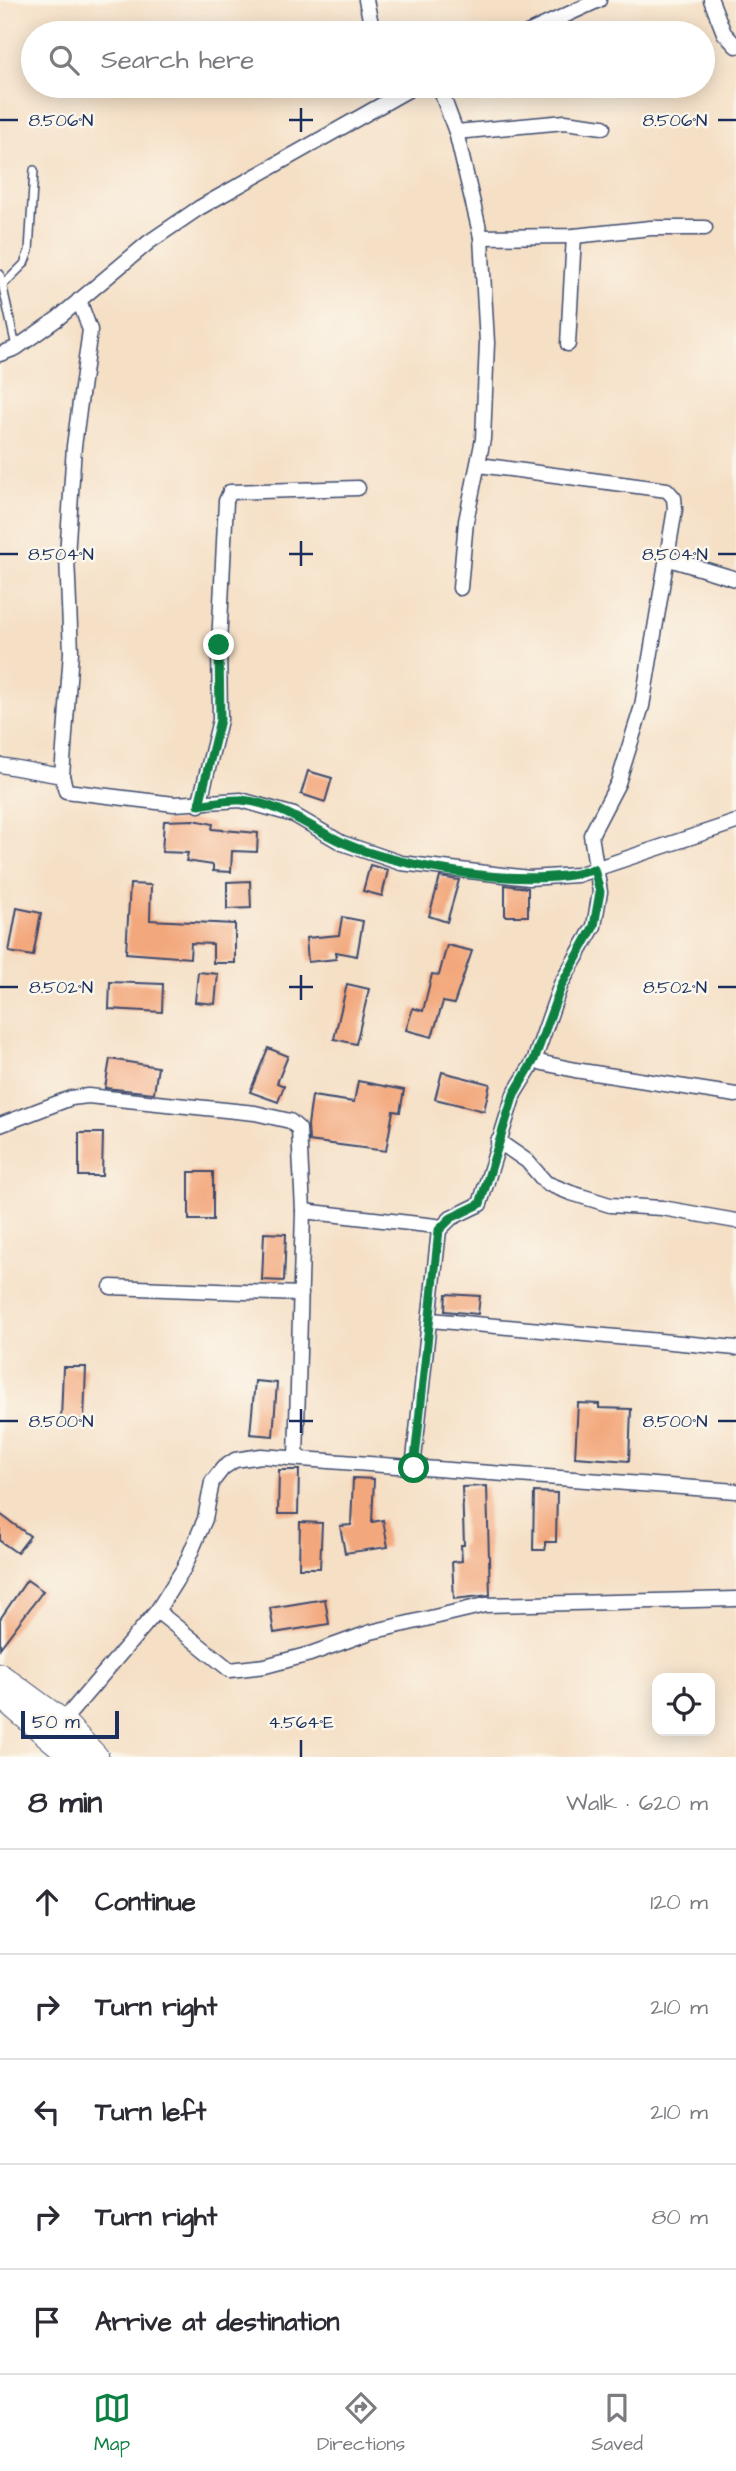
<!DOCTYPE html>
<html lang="en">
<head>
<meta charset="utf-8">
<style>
  body { margin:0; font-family:"Architects Daughter",sans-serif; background:#f2f2f3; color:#2b2b33 }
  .controls { position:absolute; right:21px; bottom:21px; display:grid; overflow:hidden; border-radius:14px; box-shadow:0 4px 18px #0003 }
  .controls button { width:63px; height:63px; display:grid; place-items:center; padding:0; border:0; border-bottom:2px solid #e1e1e2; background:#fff; color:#2b2b33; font:35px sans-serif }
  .scale { position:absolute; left:21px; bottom:18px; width:98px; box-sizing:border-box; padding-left:7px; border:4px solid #1b2f5e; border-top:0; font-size:19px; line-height:24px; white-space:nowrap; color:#1b2f5e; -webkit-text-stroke:5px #fbf7ec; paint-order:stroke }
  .stop { position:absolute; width:21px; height:21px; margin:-16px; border:5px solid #0b8043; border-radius:50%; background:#fff }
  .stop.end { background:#0b8043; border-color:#fff; box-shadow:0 2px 7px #0008 }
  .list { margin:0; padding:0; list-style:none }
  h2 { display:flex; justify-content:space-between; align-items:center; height:91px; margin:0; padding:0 28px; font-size:30px }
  h2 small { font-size:23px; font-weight:400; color:#7c7c81 }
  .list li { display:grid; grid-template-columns:46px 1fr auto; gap:21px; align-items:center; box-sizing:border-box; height:105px; padding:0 28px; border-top:2px solid #e1e1e2 }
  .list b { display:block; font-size:26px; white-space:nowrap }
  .list em { font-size:23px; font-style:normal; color:#7c7c81 }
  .icon { flex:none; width:38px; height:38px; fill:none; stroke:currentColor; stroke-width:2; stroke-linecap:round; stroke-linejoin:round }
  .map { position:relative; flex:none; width:736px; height:1757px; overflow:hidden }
  .search { position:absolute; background:#fff; box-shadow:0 4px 18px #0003; left:21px; right:21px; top:21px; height:77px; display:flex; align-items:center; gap:18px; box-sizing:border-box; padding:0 24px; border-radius:38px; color:#7c7c81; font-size:26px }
  .sheet { height:616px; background:#fff }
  nav { display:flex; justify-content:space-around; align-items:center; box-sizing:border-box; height:98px; border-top:2px solid #e1e1e2; background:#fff; font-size:19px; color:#7c7c81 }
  nav a { display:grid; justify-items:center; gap:4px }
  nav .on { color:#0b8043 }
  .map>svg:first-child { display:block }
</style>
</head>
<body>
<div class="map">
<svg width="736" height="1757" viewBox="0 0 736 1757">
  <rect width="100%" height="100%" fill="#fbf7ec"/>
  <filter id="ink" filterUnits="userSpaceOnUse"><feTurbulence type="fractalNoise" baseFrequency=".0143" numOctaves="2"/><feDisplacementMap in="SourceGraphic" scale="14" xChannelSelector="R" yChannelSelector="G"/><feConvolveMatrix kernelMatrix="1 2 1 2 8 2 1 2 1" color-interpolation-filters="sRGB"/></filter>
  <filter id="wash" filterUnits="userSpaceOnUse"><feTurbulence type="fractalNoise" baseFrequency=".00686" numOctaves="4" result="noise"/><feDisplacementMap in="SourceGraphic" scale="28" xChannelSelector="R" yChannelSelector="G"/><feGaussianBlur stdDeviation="1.57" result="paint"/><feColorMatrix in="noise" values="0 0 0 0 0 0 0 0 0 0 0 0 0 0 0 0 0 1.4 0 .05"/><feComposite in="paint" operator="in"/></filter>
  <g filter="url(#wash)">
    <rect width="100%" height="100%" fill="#f5dfc5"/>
    <g id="blocks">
      <g fill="#f3a77c">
        <polygon points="308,771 332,778 325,802 301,794"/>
        <polygon points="194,820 213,824 212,829 258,833 257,852 232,851 231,872 213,871 213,865 186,861 188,853 162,852 164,821"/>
        <polygon points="370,865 388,870 382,896 363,891"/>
        <polygon points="440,877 459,880 447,922 429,916"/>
        <polygon points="250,881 251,908 227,909 227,882"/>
        <polygon points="130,884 151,885 150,920 235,924 235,963 213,963 213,944 191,943 190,958 126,953"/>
        <polygon points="505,885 528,888 528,916 505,916"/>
        <polygon points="17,908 41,913 33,956 9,952"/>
        <polygon points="342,917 363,921 357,956 336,952 336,959 308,962 306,938 339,935"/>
        <polygon points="447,945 472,951 454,1004 443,1002 432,1037 406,1030 413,1008 423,1011 432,974 439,975"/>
        <polygon points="198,972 218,974 215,1004 195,1002"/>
        <polygon points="110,982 163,984 162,1012 109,1009"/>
        <polygon points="347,984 369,989 356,1044 334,1039"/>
        <polygon points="268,1048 288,1056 277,1083 284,1086 278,1102 250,1092"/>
        <polygon points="110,1059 158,1067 154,1093 105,1088"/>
        <polygon points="442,1072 490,1084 484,1111 435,1099"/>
        <polygon points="358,1081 404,1090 400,1112 393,1111 386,1151 309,1141 308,1125 312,1096 354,1102"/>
        <polygon points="79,1133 103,1133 102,1176 79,1176"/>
        <rect x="189" y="1172" width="24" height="48"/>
        <polygon points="264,1233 286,1234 284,1281 262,1280"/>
        <polygon points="446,1294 480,1296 478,1314 445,1311"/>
        <polygon points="63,1367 86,1367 84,1420 61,1420"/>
        <polygon points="255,1381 277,1383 273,1436 250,1434"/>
        <polygon points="578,1403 599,1404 599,1408 631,1409 629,1461 575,1457"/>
        <polygon points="279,1470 299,1470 298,1514 278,1514"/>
        <polygon points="353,1478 374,1479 372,1522 383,1520 388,1547 345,1553 340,1526 351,1525"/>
        <polygon points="487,1486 490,1595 454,1599 452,1562 462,1561 461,1545 464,1545 462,1487"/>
        <polygon points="534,1492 557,1493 556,1542 545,1542 545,1550 533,1550"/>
        <polygon points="0,1514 30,1536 17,1553 0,1541"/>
        <polygon points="300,1522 322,1523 320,1568 299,1568"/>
        <polygon points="27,1580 43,1591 0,1648 0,1619"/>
        <polygon points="325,1599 329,1624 274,1633 270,1608"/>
      </g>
    </g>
  </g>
  <g filter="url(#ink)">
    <use href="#blocks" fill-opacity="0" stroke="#3c496d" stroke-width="2"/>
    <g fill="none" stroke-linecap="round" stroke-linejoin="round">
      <defs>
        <g id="lane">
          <polyline points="0,274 16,347"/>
          <polyline points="3,285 24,264 29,251 34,170"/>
        </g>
        <g id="street">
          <polyline points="366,0 373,33"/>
          <polyline points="711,0 724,33 736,46"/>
          <polyline points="527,33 599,0"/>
          <polyline points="439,86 456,132 481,237 487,343 483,439 466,521 460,588"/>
          <polyline points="456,132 565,122 603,127"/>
          <polyline points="481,237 574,236 651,228 705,228"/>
          <polyline points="79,300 90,330 74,446 67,557 71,652 62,776 66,791 174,804 241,800 294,815 342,843 401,863 529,878 577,875 736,822"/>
          <polyline points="568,344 574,236"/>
          <polyline points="0,354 16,348 57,319 149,242 199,208 415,86"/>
          <polyline points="666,558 736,579"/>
          <polyline points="0,765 62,776"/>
          <polyline points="199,805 220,720 219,645 226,501 230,492 358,488"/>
          <polyline points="534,1061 575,1070 736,1095"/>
          <polyline points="0,1125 71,1098 88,1096 255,1113 290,1121 299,1129 303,1211 296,1458"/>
          <polyline points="498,1141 527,1161 546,1183 571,1193 610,1205 662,1208 736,1221"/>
          <polyline points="303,1211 436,1226 439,1230 413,1468"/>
          <polyline points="439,1230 451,1218 480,1204 514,1094 534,1061 561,984 594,926 600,892 591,835 618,783 642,706 675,509 674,498 667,490 479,465"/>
          <polyline points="111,1287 301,1294"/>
          <polyline points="431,1320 736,1348"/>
          <polyline points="157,1611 230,1670 265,1666 310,1654 371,1632 485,1605 736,1599"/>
          <polyline points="63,1721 157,1611 184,1568 205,1519 212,1482 223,1468 235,1460 261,1456 736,1491"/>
        </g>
        <g id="primary">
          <polyline points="0,1675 63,1721 97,1757"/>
          <polyline points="0,1696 72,1757"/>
        </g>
      </defs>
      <use href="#lane" stroke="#3c496d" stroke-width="10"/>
      <use href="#street" stroke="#3c496d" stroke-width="17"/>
      <use href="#primary" stroke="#3c496d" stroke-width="25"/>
      <use href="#lane" stroke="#fff" stroke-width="7"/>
      <use href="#street" stroke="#fff" stroke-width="14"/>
      <use href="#primary" stroke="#fff" stroke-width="23"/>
    </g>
  </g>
  <g fill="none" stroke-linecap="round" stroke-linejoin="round" filter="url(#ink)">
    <path stroke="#0b8043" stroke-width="9" d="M219 645 220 720 199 805C212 803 228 799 241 800 280 803 310 828 344 843 400 868 537 891 594 869L600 892 594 926 562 984 534 1060 514 1094 480 1204 451 1218 439 1230 414 1468"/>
  </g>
  <path fill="none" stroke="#1b2f5e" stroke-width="2.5" d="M301 108V132M0 120H18M289 120H313M718 120H736M301 541V566M0 554H18M289 554H313M718 554H736M301 975V1000M0 987H18M289 987H313M718 987H736M301 1409V1433M0 1421H18M289 1421H313M718 1421H736M301 1740V1757"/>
  <g font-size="18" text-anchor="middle" fill="#1b2f5e" stroke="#fbf7ec" stroke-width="5" stroke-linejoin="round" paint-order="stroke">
    <text x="61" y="126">8.506°N</text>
    <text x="675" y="126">8.506°N</text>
    <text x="61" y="560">8.504°N</text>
    <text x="675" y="560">8.504°N</text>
    <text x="61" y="993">8.502°N</text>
    <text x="675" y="993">8.502°N</text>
    <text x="61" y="1427">8.500°N</text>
    <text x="675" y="1427">8.500°N</text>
    <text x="301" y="1728">4.564°E</text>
  </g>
</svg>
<div class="controls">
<button><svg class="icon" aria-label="locate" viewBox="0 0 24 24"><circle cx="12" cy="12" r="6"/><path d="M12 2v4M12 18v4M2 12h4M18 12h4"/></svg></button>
</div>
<div class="scale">50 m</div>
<div class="stop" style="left:414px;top:1468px"></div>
<div class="stop end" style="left:219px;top:645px"></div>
<div class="search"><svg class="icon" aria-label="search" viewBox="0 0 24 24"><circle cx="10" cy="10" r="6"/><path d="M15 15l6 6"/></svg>Search here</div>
</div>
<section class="sheet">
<h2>8 min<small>Walk · 620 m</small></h2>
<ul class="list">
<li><svg class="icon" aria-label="ahead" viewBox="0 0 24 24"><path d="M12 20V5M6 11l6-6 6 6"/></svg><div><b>Continue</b></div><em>120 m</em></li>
<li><svg class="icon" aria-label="right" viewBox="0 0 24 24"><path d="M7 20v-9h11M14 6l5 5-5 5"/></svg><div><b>Turn right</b></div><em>210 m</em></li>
<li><svg class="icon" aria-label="left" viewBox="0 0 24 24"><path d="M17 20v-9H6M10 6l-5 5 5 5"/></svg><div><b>Turn left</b></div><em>210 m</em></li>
<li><svg class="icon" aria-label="right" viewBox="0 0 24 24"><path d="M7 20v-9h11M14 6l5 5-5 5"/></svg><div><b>Turn right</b></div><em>80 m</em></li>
<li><svg class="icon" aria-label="arrive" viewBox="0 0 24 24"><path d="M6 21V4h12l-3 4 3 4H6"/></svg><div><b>Arrive at destination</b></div></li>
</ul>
</section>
<nav>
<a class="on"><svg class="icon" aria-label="map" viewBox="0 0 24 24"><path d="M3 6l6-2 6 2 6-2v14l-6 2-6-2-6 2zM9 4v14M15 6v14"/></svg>Map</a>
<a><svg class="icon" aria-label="directions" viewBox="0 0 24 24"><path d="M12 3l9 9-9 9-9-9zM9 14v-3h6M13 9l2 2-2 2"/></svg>Directions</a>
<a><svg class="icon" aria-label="saved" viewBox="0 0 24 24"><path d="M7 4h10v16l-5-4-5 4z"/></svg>Saved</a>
</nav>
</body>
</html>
